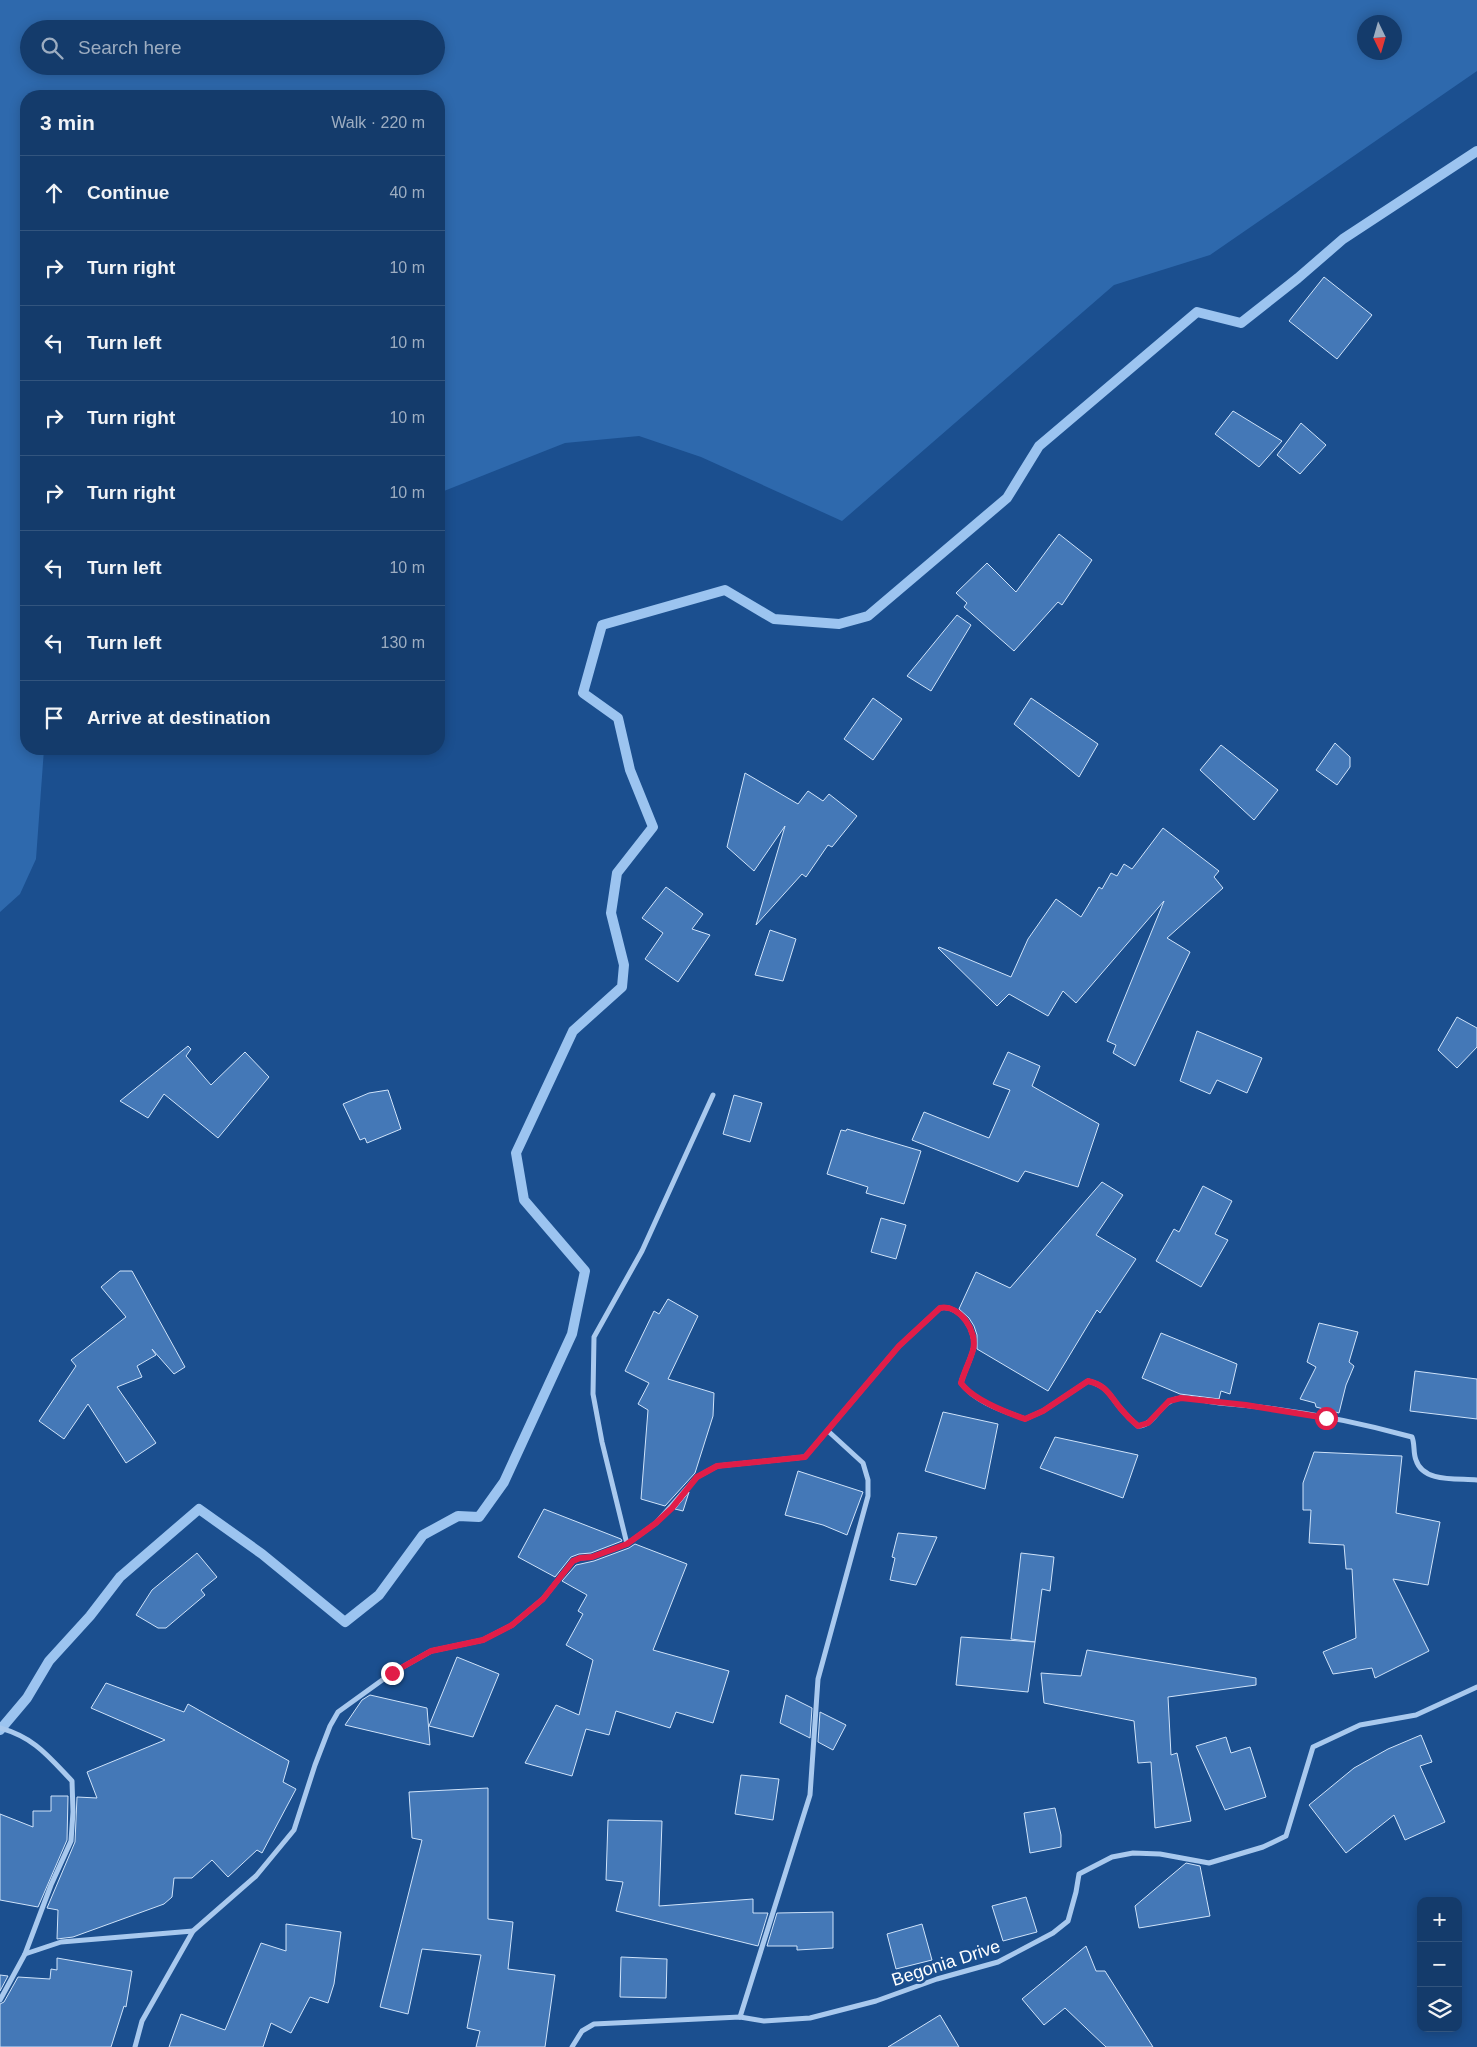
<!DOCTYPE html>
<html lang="en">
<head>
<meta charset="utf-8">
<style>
  body { margin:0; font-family:Helvetica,sans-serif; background:#1d4271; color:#f1f3f6 }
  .controls { position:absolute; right:15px; bottom:15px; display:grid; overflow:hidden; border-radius:10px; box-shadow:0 2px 12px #0003 }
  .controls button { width:45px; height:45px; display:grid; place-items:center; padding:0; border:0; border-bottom:1px solid #33557e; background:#143b6b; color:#f1f3f6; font:25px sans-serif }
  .compass { position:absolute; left:1357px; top:15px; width:45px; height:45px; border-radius:50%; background:#143b6b; box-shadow:0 2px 12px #0003; rotate:175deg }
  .stop { position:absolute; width:15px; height:15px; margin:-11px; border:4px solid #e11d48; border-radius:50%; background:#fff }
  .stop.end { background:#e11d48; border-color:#fff; box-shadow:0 1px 5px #0008 }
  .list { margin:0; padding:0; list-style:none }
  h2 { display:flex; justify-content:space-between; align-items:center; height:65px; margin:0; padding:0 20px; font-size:21px }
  h2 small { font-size:16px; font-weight:400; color:#9dadc1 }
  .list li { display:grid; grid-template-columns:32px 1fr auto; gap:15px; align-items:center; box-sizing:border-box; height:75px; padding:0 20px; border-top:1px solid #33557e }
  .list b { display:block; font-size:19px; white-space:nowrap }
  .list em { font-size:16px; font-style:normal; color:#9dadc1 }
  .icon { flex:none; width:28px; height:28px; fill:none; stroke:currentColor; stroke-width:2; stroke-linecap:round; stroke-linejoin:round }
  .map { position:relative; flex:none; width:1477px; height:2047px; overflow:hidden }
  .search { position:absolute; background:#143b6b; box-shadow:0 2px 12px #0003; left:20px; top:20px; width:425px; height:55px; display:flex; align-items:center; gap:12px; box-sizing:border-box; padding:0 18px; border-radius:28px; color:#9dadc1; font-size:19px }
  .panel { position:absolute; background:#143b6b; box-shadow:0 2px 12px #0003; left:20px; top:90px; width:425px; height:665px; border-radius:20px }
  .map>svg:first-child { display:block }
</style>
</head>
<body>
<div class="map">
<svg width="1477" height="2047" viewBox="0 0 1477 2047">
  <rect width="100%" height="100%" fill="#1b4f8f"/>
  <path fill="#2e69ad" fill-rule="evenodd" d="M0 0H1477V71L1210 255 1114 285 842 521 701 457 639 436 565 443 439 493V96H26V749H44L36 859 20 894 0 912ZM1364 22H1394V52H1364ZM29 29H436V66H29Z"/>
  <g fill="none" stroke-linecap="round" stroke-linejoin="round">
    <polyline stroke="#9cc4f0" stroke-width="10" points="0,1730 27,1698 49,1661 90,1616 120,1577 199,1509 262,1554 345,1622 379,1595 423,1535 458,1516 479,1517 504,1482 572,1334 585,1271 524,1200 516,1153 573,1031 622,987 624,965 611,913 617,873 653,827 630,770 618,718 583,693 602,625 725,590 774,619 839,624 868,616 1007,498 1039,446 1197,312 1241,323 1298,278 1343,239 1477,151"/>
  </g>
  <g fill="#4478b7" stroke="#cfe3fa">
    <polygon points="1324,277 1372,315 1337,359 1289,321"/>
    <polygon points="1233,411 1282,441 1259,467 1215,434"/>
    <polygon points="1301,423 1326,445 1300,474 1277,455"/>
    <polygon points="1059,534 1092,560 1062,605 1058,602 1014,651 964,607 967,603 956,593 987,563 1016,592"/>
    <polygon points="957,615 971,625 931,691 907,676"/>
    <polygon points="873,698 902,719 873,760 844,739"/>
    <polygon points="1031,698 1098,744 1079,777 1014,724"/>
    <polygon points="1335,743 1350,757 1350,767 1337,785 1316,770"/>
    <polygon points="1221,745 1278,790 1254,820 1200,770"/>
    <polygon points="745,773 798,804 808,791 823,801 829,794 857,816 832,847 828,845 806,877 802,874 756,925 785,826 754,871 727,847"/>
    <polygon points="1163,828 1219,871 1214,877 1223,888 1167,938 1190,952 1135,1066 1113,1053 1116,1045 1107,1041 1164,901 1076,1003 1063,991 1048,1016 1009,994 997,1006 938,948 939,947 1011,977 1028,939 1056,899 1081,917 1099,887 1102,889 1111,873 1117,876 1124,864 1132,869"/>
    <polygon points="666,887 703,914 692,929 710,935 678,982 645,959 663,933 642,918"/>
    <polygon points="770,930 796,939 783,981 755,975"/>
    <polygon points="1457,1017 1477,1028 1477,1047 1457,1068 1438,1050"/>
    <polygon points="1197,1031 1262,1058 1247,1093 1217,1080 1210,1094 1180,1081"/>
    <polygon points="188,1046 191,1049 186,1056 211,1085 245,1052 269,1077 218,1138 164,1094 148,1118 120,1101"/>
    <polygon points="1008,1052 1040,1066 1032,1086 1099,1124 1078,1187 1025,1171 1018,1182 912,1140 924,1112 989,1138 1010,1090 993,1084"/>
    <polygon points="388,1090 401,1129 367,1143 365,1138 360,1140 343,1104 369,1093"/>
    <polygon points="734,1095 762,1103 750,1142 723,1134"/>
    <polygon points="847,1129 921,1151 904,1204 866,1193 868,1187 827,1174 841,1130 846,1131"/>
    <polygon points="1102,1182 1123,1195 1096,1235 1136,1259 1100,1313 1097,1310 1048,1391 977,1349 977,1335 974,1326 969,1318 959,1309 976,1272 1010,1288"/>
    <polygon points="1203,1186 1232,1201 1215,1234 1228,1240 1201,1287 1156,1261 1174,1229 1179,1232"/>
    <polygon points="881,1218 906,1225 896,1259 871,1252"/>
    <polygon points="120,1271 132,1271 185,1367 174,1374 152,1349 156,1355 137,1366 142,1377 117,1387 156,1443 126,1463 88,1404 64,1439 39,1421 76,1366 71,1360 126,1317 101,1287"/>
    <polygon points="668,1299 698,1316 668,1379 714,1393 713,1416 695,1473 665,1506 641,1499 648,1410 638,1404 649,1383 625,1371 654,1311 659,1314"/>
    <polygon points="1319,1323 1358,1332 1349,1362 1354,1366 1346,1385 1339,1413 1316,1407 1315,1403 1300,1399 1316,1367 1307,1362"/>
    <polygon points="1161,1333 1237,1364 1230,1394 1221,1391 1219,1399 1180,1394 1142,1378"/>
    <polygon points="1415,1371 1477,1379 1477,1419 1410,1411"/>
    <polygon points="943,1412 998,1424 985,1489 925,1471"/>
    <polygon points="1055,1437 1138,1455 1123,1498 1040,1468"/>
    <polygon points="1314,1452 1402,1456 1396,1513 1440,1522 1428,1585 1393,1579 1429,1651 1375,1678 1372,1668 1333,1674 1323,1652 1356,1638 1352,1569 1346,1569 1344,1545 1309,1543 1311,1510 1303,1510 1303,1483"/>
    <polygon points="798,1471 863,1492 847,1535 823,1525 785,1515"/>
    <polygon points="689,1492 683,1511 675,1509"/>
    <polygon points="544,1509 621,1539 622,1541 591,1553 579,1554 571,1557 555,1577 518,1557"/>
    <polygon points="898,1533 937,1537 916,1585 890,1580 895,1558 892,1557"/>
    <polygon points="635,1544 687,1564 653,1650 729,1671 713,1723 676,1712 670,1728 616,1711 609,1735 586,1729 572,1776 525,1763 556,1705 579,1715 593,1660 566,1645 583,1614 578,1611 587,1595 562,1581 576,1565 594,1561 629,1548"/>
    <polygon points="197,1553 217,1577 201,1590 205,1595 166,1628 158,1628 136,1615 152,1590"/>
    <polygon points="1021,1553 1054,1557 1050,1591 1042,1589 1035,1642 1011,1639"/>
    <polygon points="961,1637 1035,1642 1028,1692 956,1685"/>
    <polygon points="1087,1650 1256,1678 1256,1685 1168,1697 1171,1755 1177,1753 1191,1821 1155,1828 1151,1762 1138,1763 1134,1721 1044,1703 1041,1673 1081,1676"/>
    <polygon points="457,1657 499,1674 473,1737 429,1726"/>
    <polygon points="106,1683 184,1712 188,1704 289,1761 283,1782 296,1789 262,1853 257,1850 228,1877 212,1860 192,1878 174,1878 172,1897 164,1904 73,1937 57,1939 58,1910 47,1908 75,1842 77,1797 97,1798 87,1772 165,1740 91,1708"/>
    <polygon points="370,1695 427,1708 430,1745 345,1725 362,1700"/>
    <polygon points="786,1695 812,1708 810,1738 780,1723"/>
    <polygon points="820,1712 846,1725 833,1750 818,1742"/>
    <polygon points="1421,1735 1432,1762 1420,1766 1445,1822 1405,1840 1394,1815 1346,1853 1309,1805 1354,1768 1388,1749"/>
    <polygon points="1226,1737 1231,1753 1250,1747 1266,1797 1225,1810 1196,1746"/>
    <polygon points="741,1775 779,1779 773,1820 735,1814"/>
    <polygon points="488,1788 488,1919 513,1922 508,1969 555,1975 545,2047 476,2047 480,2031 467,2028 481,1955 422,1949 408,2014 380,2007 422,1840 412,1838 409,1792"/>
    <polygon points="51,1796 68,1796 67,1840 38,1907 0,1900 0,1814 33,1827 33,1811 51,1811"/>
    <polygon points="1055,1808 1061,1835 1061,1847 1030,1853 1024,1813"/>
    <polygon points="608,1820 662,1821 659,1906 753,1899 753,1913 768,1913 758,1946 616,1911 623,1882 606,1880"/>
    <polygon points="1186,1863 1200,1866 1210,1916 1139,1928 1135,1906"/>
    <polygon points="1026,1897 1037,1932 1003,1941 992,1906"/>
    <polygon points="833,1912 833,1948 797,1950 797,1946 767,1946 777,1913"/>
    <polygon points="286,1924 341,1932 334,1984 328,2003 310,1997 291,2033 271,2023 263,2047 169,2047 181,2014 225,2030 261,1943 286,1951"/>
    <polygon points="922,1924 932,1960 896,1969 887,1934"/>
    <polygon points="1086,1946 1096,1971 1105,1971 1153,2047 1106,2047 1065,2008 1044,2025 1022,1999"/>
    <polygon points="621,1957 667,1959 666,1998 620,1997"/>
    <polygon points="57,1958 132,1971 126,2007 124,2006 111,2047 0,2047 0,2004 4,2002 18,1977 50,1979 51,1969 57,1970"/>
    <polygon points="0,1975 8,1976 0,1991"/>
    <polygon points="940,2015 959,2047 888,2047"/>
  </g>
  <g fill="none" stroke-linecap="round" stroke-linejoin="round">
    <g stroke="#a9c9ee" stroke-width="5">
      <polyline points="627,1544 602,1442 593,1394 594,1337 642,1251 713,1095"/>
      <path d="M0 1728C35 1738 48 1756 72 1781L73 1812 71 1841 51 1885 25 1954"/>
      <polyline points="0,2000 25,1954 61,1942 193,1931"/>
      <polyline points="740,2017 810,1795 818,1679 868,1496 868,1480 863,1463 828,1431"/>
      <path d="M135 2047 142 2021 193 1931 256 1876 294 1830 315 1765 330 1726 338 1712 392 1673 431 1651 483 1640 512 1625 543 1599 573 1561 580 1558 592 1557 627 1544 656 1523 697 1477 717 1466 805 1457 899 1346 940 1308C960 1304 978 1332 973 1350 970 1361 964 1372 961 1383 975 1402 1004 1411 1025 1419L1043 1411 1088 1381C1108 1386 1109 1395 1121 1409 1126 1415 1132 1421 1138 1426 1157 1425 1159 1400 1181 1398 1194 1397 1207 1402 1219 1403 1283 1408 1350 1420 1412 1437 1415 1444 1413 1453 1416 1460 1423 1483 1458 1478 1477 1480"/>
      <polyline points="572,2047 582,2031 594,2024 740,2017 764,2021 810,2018 876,2001 937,1979 998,1962 1053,1933 1068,1921 1076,1892 1079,1874 1112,1857 1133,1853 1160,1854 1209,1863 1263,1847 1286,1836 1313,1747 1360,1725 1416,1715 1477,1687"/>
    </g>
  </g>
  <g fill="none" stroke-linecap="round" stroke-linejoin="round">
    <path stroke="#e11d48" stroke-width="6" d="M392 1673 431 1651 483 1640 512 1625 543 1599 573 1561 580 1558 592 1557 627 1544 656 1523 672 1508 697 1477 717 1466 805 1457 899 1346 940 1308C960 1304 978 1332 973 1350 970 1361 964 1372 961 1383 973 1400 1005 1412 1025 1419L1043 1411 1088 1381C1108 1386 1109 1395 1121 1409 1126 1415 1132 1421 1138 1426L1148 1423 1169 1401 1181 1398 1246 1405 1326 1418"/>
  </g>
  <g text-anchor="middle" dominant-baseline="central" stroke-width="5" stroke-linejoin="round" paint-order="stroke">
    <g font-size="18" fill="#fff" stroke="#1b4f8f">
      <text transform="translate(946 1963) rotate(-18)">Begonia Drive</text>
    </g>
  </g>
</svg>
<div class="controls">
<button>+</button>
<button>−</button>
<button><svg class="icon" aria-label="layers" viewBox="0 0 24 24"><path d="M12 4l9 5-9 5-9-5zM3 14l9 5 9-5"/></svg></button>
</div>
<svg class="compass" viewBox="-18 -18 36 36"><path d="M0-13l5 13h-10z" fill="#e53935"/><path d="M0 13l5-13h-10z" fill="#9dadc1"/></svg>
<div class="stop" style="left:1326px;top:1418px"></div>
<div class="stop end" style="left:392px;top:1673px"></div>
<div class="search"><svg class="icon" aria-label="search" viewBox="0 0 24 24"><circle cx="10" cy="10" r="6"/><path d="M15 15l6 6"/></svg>Search here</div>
<section class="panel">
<h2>3 min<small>Walk · 220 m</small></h2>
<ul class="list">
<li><svg class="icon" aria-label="ahead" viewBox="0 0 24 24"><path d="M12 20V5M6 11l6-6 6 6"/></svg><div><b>Continue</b></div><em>40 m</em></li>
<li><svg class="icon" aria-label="right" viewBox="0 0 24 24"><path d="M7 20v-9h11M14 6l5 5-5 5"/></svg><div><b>Turn right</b></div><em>10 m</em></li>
<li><svg class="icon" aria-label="left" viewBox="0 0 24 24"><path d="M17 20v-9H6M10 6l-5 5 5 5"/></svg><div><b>Turn left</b></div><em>10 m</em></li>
<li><svg class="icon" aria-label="right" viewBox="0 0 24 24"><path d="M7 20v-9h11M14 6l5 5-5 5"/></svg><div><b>Turn right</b></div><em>10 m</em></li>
<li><svg class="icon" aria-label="right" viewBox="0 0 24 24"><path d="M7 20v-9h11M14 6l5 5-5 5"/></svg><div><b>Turn right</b></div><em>10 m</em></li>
<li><svg class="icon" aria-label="left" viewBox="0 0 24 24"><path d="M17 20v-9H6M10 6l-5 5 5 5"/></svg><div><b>Turn left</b></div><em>10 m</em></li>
<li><svg class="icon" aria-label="left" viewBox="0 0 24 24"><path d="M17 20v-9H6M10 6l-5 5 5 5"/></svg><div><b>Turn left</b></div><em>130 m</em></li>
<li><svg class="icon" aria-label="arrive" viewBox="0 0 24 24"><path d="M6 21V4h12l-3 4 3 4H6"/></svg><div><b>Arrive at destination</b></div></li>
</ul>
</section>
</div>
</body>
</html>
